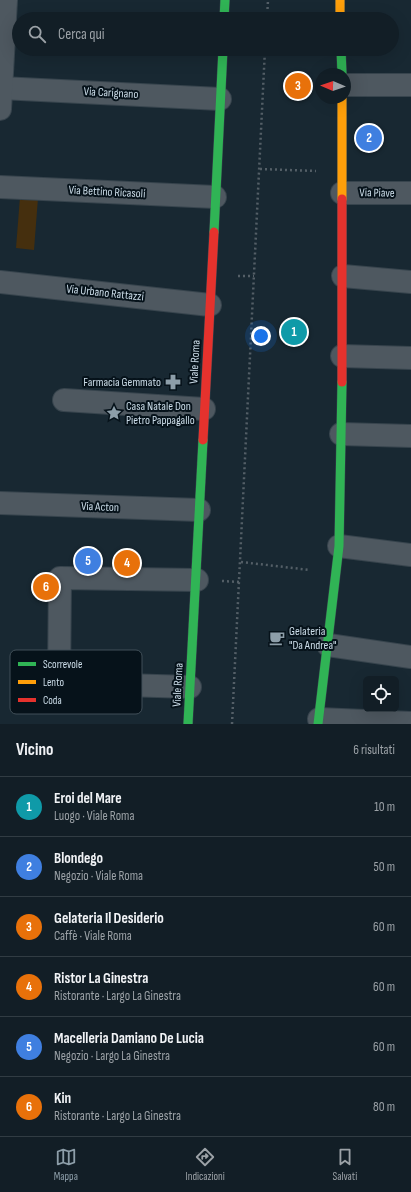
<!DOCTYPE html>
<html lang="it">
<head>
<meta charset="utf-8">
<style>
  body { margin:0; font-family:"Sofia Sans Condensed",sans-serif; background:#1b272e; color:#f1f3f6 }
  .controls { position:absolute; right:12px; bottom:12px; display:grid; overflow:hidden; border-radius:6px; box-shadow:0 4px 16px #0002 }
  .controls button { width:36px; height:36px; display:grid; place-items:center; padding:0; border:0; border-bottom:1px solid #313c43; background:#121e26; color:#f1f3f6; font:20px sans-serif }
  .compass { position:absolute; left:315px; top:68px; width:36px; height:36px; border-radius:50%; background:#121e26; box-shadow:0 4px 16px #0002; rotate:272deg }
  .you { position:absolute; left:261px; top:336px; width:14px; height:14px; margin:-10px; border:3px solid #fff; border-radius:50%; background:#1a73e8; box-shadow:0 0 0 6px #1a73e833 }
  .badge { display:grid; place-items:center; width:26px; height:26px; border-radius:50%; background:#8d9ea9; color:#fff; font-size:13px; font-weight:700 }
  .pin { position:absolute; translate:-50% -50%; border:2px solid #fff; box-shadow:0 1px 4px #0006 }
  .list { margin:0; padding:0; list-style:none }
  h2 { display:flex; justify-content:space-between; align-items:center; height:52px; margin:0; padding:0 16px; font-size:17px }
  h2 small { font-size:13px; font-weight:400; color:#9ca2a7 }
  .list li { display:grid; grid-template-columns:26px 1fr auto; gap:12px; align-items:center; box-sizing:border-box; height:60px; padding:0 16px; border-top:1px solid #313c43 }
  .list b { display:block; font-size:15px; white-space:nowrap }
  .list p { margin:0; font-size:13px; white-space:nowrap; color:#9ca2a7 }
  .list em { font-size:13px; font-style:normal; color:#9ca2a7 }
  .icon { flex:none; width:22px; height:22px; fill:none; stroke:currentColor; stroke-width:2; stroke-linecap:round; stroke-linejoin:round }
  .map { position:relative; flex:none; width:411px; height:724px; overflow:hidden }
  .search { position:absolute; background:#121e26; box-shadow:0 4px 16px #0002; left:12px; right:12px; top:12px; height:44px; display:flex; align-items:center; gap:10px; box-sizing:border-box; padding:0 14px; border-radius:22px; color:#9ca2a7; font-size:15px }
  .sheet { height:412px; background:#121e26 }
  nav { display:flex; justify-content:space-around; align-items:center; box-sizing:border-box; height:56px; border-top:1px solid #313c43; background:#121e26; font-size:11px; color:#9ca2a7 }
  nav a { display:grid; justify-items:center; gap:2px }
  nav .on { color:#8d9ea9 }
  .map>svg:first-child { display:block }
</style>
</head>
<body>
<div class="map">
<svg width="411" height="724" viewBox="0 0 411 724">
  <rect width="100%" height="100%" fill="#182832"/>
  <polygon fill="#452f0e" points="20,197 38,198 34,250 16,248"/>
  <g fill="none" stroke-linecap="round" stroke-linejoin="round">
    <defs>
      <g id="street">
        <polyline points="345,85 411,85"/>
        <polyline points="1,88 220,99"/>
        <polyline points="0,109 6,0"/>
        <polyline points="0,187 215,197"/>
        <polyline points="342,193 411,193"/>
        <polyline points="343,276 411,282"/>
        <polyline points="0,282 210,305"/>
        <polyline points="342,356 411,358"/>
        <polyline points="64,400 204,409"/>
        <polyline points="341,434 411,436"/>
        <polyline points="0,503 199,510"/>
        <polyline points="339,546 411,555"/>
        <polyline points="328,645 411,657"/>
        <polyline points="190,687 59,683 60,578 197,580"/>
        <polyline points="319,719 411,723"/>
      </g>
      <g id="fast">
        <polyline points="224,19 225,0"/>
        <polyline points="341,49 342,74"/>
        <polyline points="214,232 223,49"/>
        <polyline points="188,724 203,440"/>
        <polyline points="318,724 339,546 342,382"/>
      </g>
      <g id="slow">
        <polyline points="340,0 340,19"/>
        <polyline points="342,98 342,199"/>
      </g>
      <g id="jam">
        <polyline points="342,382 342,199"/>
        <polyline points="203,440 214,232"/>
      </g>
    </defs>
    <use href="#street" stroke="#37444d" stroke-width="24"/>
    <use href="#fast" stroke="#37444d" stroke-width="10"/>
    <use href="#slow" stroke="#37444d" stroke-width="10"/>
    <use href="#jam" stroke="#37444d" stroke-width="10"/>
    <g stroke="#545f67" stroke-width="2.5" stroke-dasharray="2 3" stroke-linecap="butt">
      <polyline points="267,19 268,0"/>
      <polyline points="260,169 316,171"/>
      <polyline points="238,276 254,276"/>
      <polyline points="241,562 310,570"/>
      <polyline points="222,581 240,582"/>
      <polyline points="232,724 265,49"/>
    </g>
    <use href="#street" stroke="#4e5860" stroke-width="22"/>
    <use href="#fast" stroke="#30b455" stroke-width="9"/>
    <use href="#slow" stroke="#ff9f0a" stroke-width="9"/>
    <use href="#jam" stroke="#e5322d" stroke-width="9"/>
  </g>
  <defs>
    <symbol id="pharmacy-bare" viewBox="-9 -9 18 18"><path d="M-2-6h4v4h4v4h-4v4h-4v-4h-4v-4h4Z" fill="#8d9ea9" stroke="#06121a" stroke-width="2.5" paint-order="stroke"/></symbol>
    <symbol id="sight-bare" viewBox="-9 -9 18 18"><path d="M0-6L1.8-2.2L6-1.7L2.9 1.2L3.7 5.4L0 3.3L-3.7 5.4L-2.9 1.2L-6-1.7L-1.8-2.2Z" fill="#8d9ea9" stroke="#06121a" stroke-width="2.5" paint-order="stroke"/></symbol>
    <symbol id="cafe-bare" viewBox="-9 -9 18 18"><path d="M-5.5-4.5H6V0H3Q3 3.5 0 3.5H-2.5Q-5.5 3.5-5.5 0ZM3-3.2v2h1.7v-2ZM-6 4.5H4V6H-6Z" fill="#8d9ea9" stroke="#06121a" stroke-width="2.5" paint-order="stroke"/></symbol>
  </defs>
  <g fill-rule="evenodd">
    <use href="#pharmacy-bare" x="162" y="371" width="22" height="22"/>
    <use href="#sight-bare" x="103" y="402" width="22" height="22"/>
    <use href="#cafe-bare" x="266" y="627" width="22" height="22"/>
  </g>
  <g text-anchor="middle" dominant-baseline="central" stroke-width="4" stroke-linejoin="round" paint-order="stroke">
    <g font-size="12" fill="#ccdde9" stroke="#06121a">
      <text transform="translate(111 93) rotate(3)">Via Carignano</text>
      <text transform="translate(107 192) rotate(3)">Via Bettino Ricasoli</text>
      <text transform="translate(377 193) rotate(1)">Via Piave</text>
      <text transform="translate(105 293) rotate(6)">Via Urbano Rattazzi</text>
      <text transform="translate(195 362) rotate(-87)">Viale Roma</text>
      <text transform="translate(100 507) rotate(2)">Via Acton</text>
      <text transform="translate(178 685) rotate(-87)">Viale Roma</text>
    </g>
    <g font-size="12" fill="#ccdde9" stroke="#06121a" text-anchor="start">
      <text x="161" y="382" text-anchor="end">Farmacia Gemmato</text>
      <text x="126" y="406">Casa Natale Don<tspan x="126" dy="14">Pietro Pappagallo</tspan></text>
      <text x="289" y="631">Gelateria<tspan x="289" dy="14">"Da Andrea"</tspan></text>
    </g>
  </g>
  <rect x="10" y="650" width="132" height="64" rx="6" fill="#06121a" stroke="#414f58" stroke-width="1"/>
  <rect x="18" y="662" width="18" height="4" fill="#30b455"/>
  <rect x="18" y="680" width="18" height="4" fill="#ff9f0a"/>
  <rect x="18" y="698" width="18" height="4" fill="#e5322d"/>
  <g font-size="11" fill="#ccdde9">
    <text x="43" y="668">Scorrevole</text>
    <text x="43" y="686">Lento</text>
    <text x="43" y="704">Coda</text>
  </g>
</svg>
<div class="controls">
<button><svg class="icon" aria-label="locate" viewBox="0 0 24 24"><circle cx="12" cy="12" r="6"/><path d="M12 2v4M12 18v4M2 12h4M18 12h4"/></svg></button>
</div>
<svg class="compass" viewBox="-18 -18 36 36"><path d="M0-13l5 13h-10z" fill="#e53935"/><path d="M0 13l5-13h-10z" fill="#9ca2a7"/></svg>
<div class="you"></div>
<div class="pin badge" style="left:294px;top:332px;background:#0f9aa8">1</div>
<div class="pin badge" style="left:369px;top:138px;background:#3f7fe0">2</div>
<div class="pin badge" style="left:298px;top:86px;background:#e8710a">3</div>
<div class="pin badge" style="left:127px;top:563px;background:#e8710a">4</div>
<div class="pin badge" style="left:88px;top:561px;background:#3f7fe0">5</div>
<div class="pin badge" style="left:46px;top:587px;background:#e8710a">6</div>
<div class="search"><svg class="icon" aria-label="search" viewBox="0 0 24 24"><circle cx="10" cy="10" r="6"/><path d="M15 15l6 6"/></svg>Cerca qui</div>
</div>
<section class="sheet">
<h2>Vicino<small>6 risultati</small></h2>
<ul class="list">
<li><span class="badge" style="background:#0f9aa8">1</span><div><b>Eroi del Mare</b><p>Luogo · Viale Roma</p></div><em>10 m</em></li>
<li><span class="badge" style="background:#3f7fe0">2</span><div><b>Blondego</b><p>Negozio · Viale Roma</p></div><em>50 m</em></li>
<li><span class="badge" style="background:#e8710a">3</span><div><b>Gelateria Il Desiderio</b><p>Caffè · Viale Roma</p></div><em>60 m</em></li>
<li><span class="badge" style="background:#e8710a">4</span><div><b>Ristor La Ginestra</b><p>Ristorante · Largo La Ginestra</p></div><em>60 m</em></li>
<li><span class="badge" style="background:#3f7fe0">5</span><div><b>Macelleria Damiano De Lucia</b><p>Negozio · Largo La Ginestra</p></div><em>60 m</em></li>
<li><span class="badge" style="background:#e8710a">6</span><div><b>Kin</b><p>Ristorante · Largo La Ginestra</p></div><em>80 m</em></li>
</ul>
</section>
<nav>
<a class="on"><svg class="icon" aria-label="map" viewBox="0 0 24 24"><path d="M3 6l6-2 6 2 6-2v14l-6 2-6-2-6 2zM9 4v14M15 6v14"/></svg>Mappa</a>
<a><svg class="icon" aria-label="directions" viewBox="0 0 24 24"><path d="M12 3l9 9-9 9-9-9zM9 14v-3h6M13 9l2 2-2 2"/></svg>Indicazioni</a>
<a><svg class="icon" aria-label="saved" viewBox="0 0 24 24"><path d="M7 4h10v16l-5-4-5 4z"/></svg>Salvati</a>
</nav>
</body>
</html>
